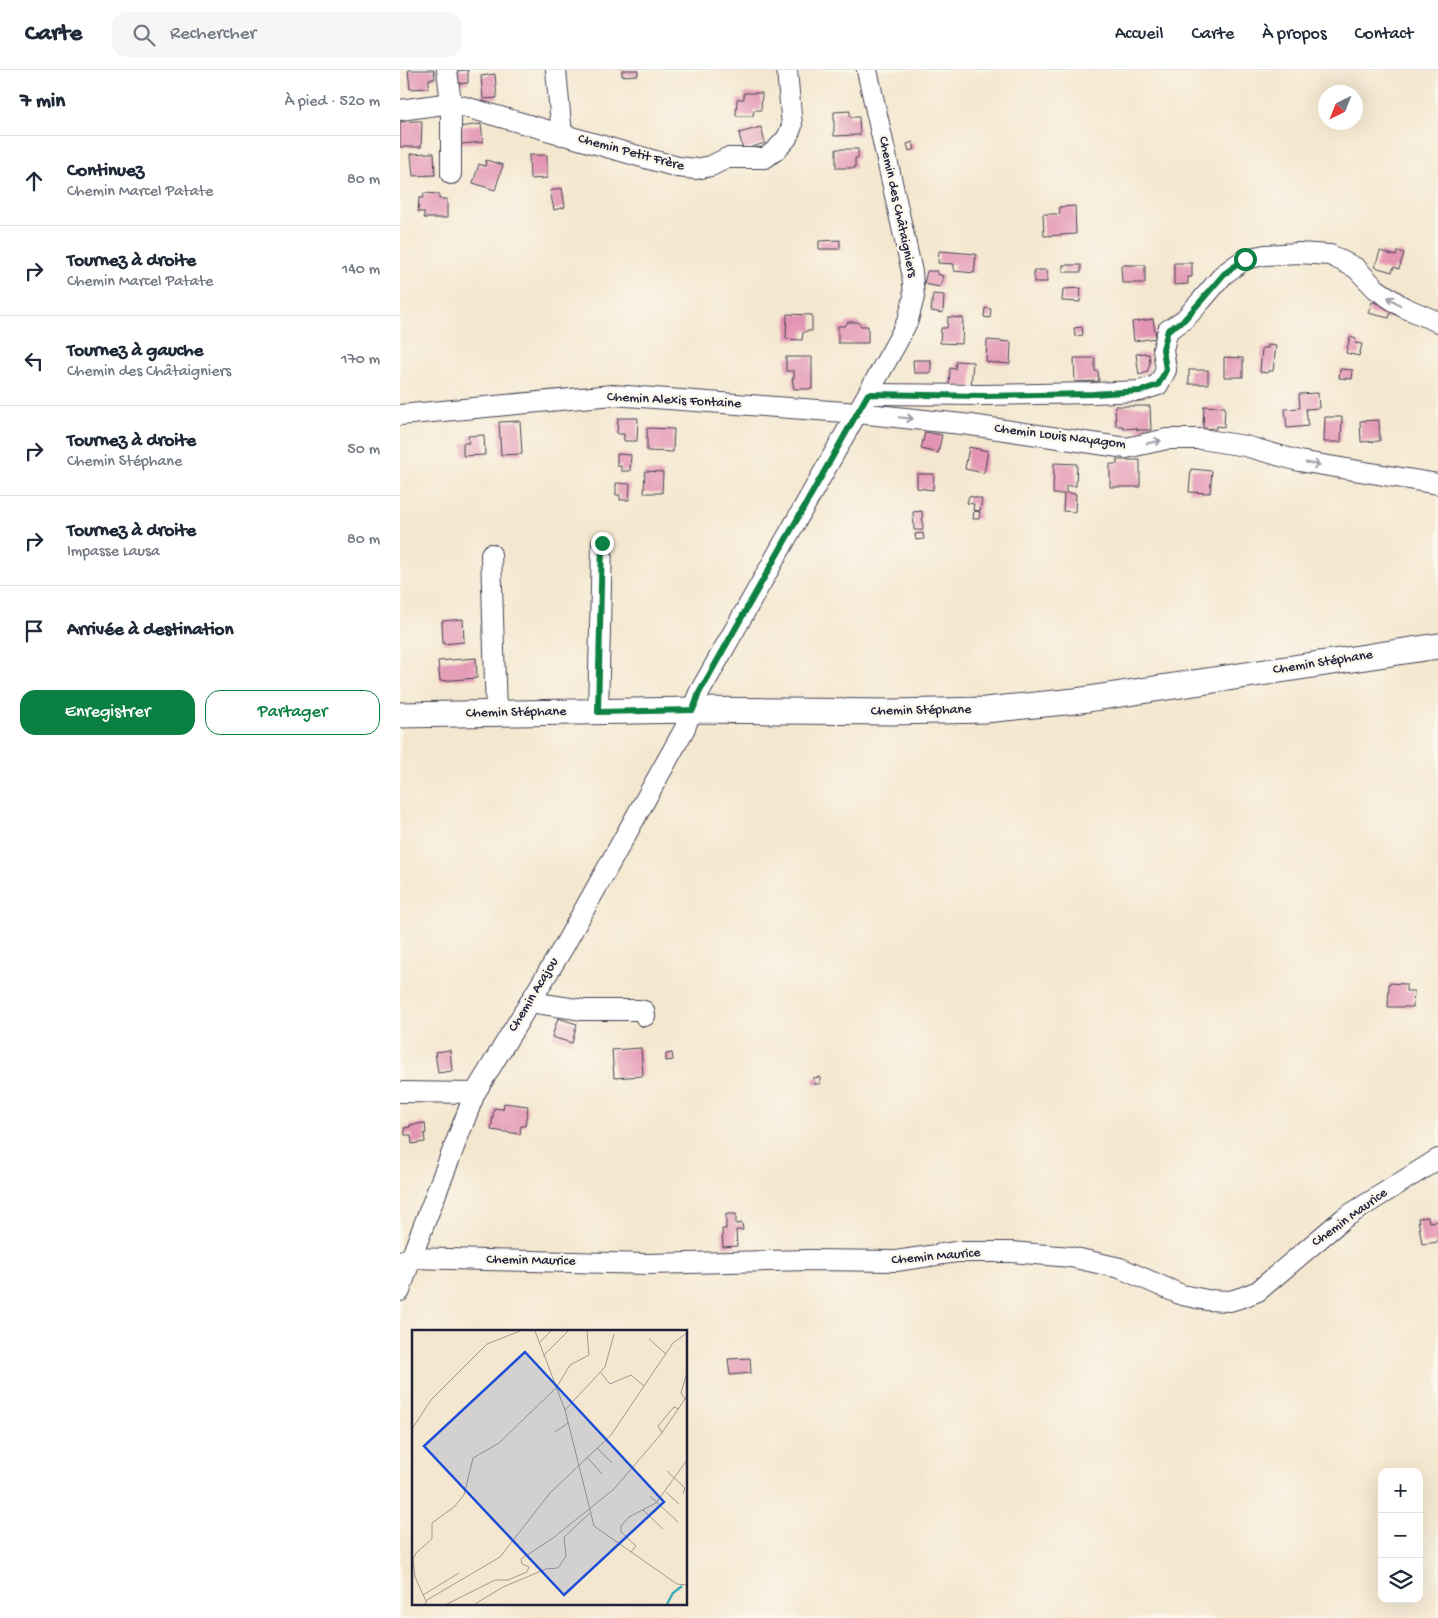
<!DOCTYPE html>
<html lang="fr">
<head>
<meta charset="utf-8">
<style>
  body { margin:0; font-family:"Gochi Hand",sans-serif; background:#f6f6f7; color:#1f2937 }
  .controls { position:absolute; right:15px; bottom:15px; display:grid; overflow:hidden; border-radius:10px; box-shadow:0 5px 20px #0002 }
  .controls button { width:45px; height:45px; display:grid; place-items:center; padding:0; border:0; border-bottom:1px solid #e0e1e3; background:#fff; color:#1f2937; font:25px sans-serif }
  .compass { position:absolute; left:918px; top:15px; width:45px; height:45px; border-radius:50%; background:#fff; box-shadow:0 5px 20px #0002; rotate:223deg }
  .stop { position:absolute; width:15px; height:15px; margin:-11px; border:4px solid #0b8043; border-radius:50%; background:#fff }
  .stop.end { background:#0b8043; border-color:#fff; box-shadow:0 1px 5px #0008 }
  .list { margin:0; padding:0; list-style:none }
  h2 { display:flex; justify-content:space-between; align-items:center; height:65px; margin:0; padding:0 20px; font-size:21px }
  h2 small { font-size:16px; font-weight:400; color:#747a83 }
  .list li { display:grid; grid-template-columns:32px 1fr auto; gap:15px; align-items:center; box-sizing:border-box; height:90px; padding:0 20px; border-top:1px solid #e0e1e3 }
  .list b { display:block; font-size:19px; white-space:nowrap }
  .list p { margin:0; font-size:16px; white-space:nowrap; color:#747a83 }
  .list em { font-size:16px; font-style:normal; color:#747a83 }
  .actions { display:flex; gap:10px; padding:15px 20px }
  .actions a { flex:1; padding:11px 0; border:1px solid #0b8043; border-radius:15px; text-align:center; font-size:18px; color:#0b8043 }
  .actions .main { background:#0b8043; color:#fff }
  .icon { flex:none; width:28px; height:28px; fill:none; stroke:currentColor; stroke-width:2; stroke-linecap:round; stroke-linejoin:round }
  .map { position:relative; flex:none; width:1038px; height:1548px; overflow:hidden }
  header { display:flex; align-items:center; gap:30px; box-sizing:border-box; height:70px; padding:0 25px; background:#fff; border-bottom:1px solid #e0e1e3 }
  header strong { font-size:24px }
  nav { display:flex; gap:28px; margin-inline-start:auto; font-size:18px }
  .search { width:350px; height:45px; background:#f6f6f7; display:flex; align-items:center; gap:12px; box-sizing:border-box; padding:0 18px; border-radius:15px; color:#747a83; font-size:19px }
  main { display:flex }
  aside { flex:1; background:#fff }
  .map>svg:first-child { display:block }
</style>
</head>
<body>
<header>
<strong>Carte</strong>
<div class="search"><svg class="icon" aria-label="search" viewBox="0 0 24 24"><circle cx="10" cy="10" r="6"/><path d="M15 15l6 6"/></svg>Rechercher</div>
<nav><a>Accueil</a><a>Carte</a><a>À propos</a><a>Contact</a></nav>
</header>
<main>
<aside>
<h2>7 min<small>À pied · 520 m</small></h2>
<ul class="list">
<li><svg class="icon" aria-label="ahead" viewBox="0 0 24 24"><path d="M12 20V5M6 11l6-6 6 6"/></svg><div><b>Continuez</b><p>Chemin Marcel Patate</p></div><em>80 m</em></li>
<li><svg class="icon" aria-label="right" viewBox="0 0 24 24"><path d="M7 20v-9h11M14 6l5 5-5 5"/></svg><div><b>Tournez à droite</b><p>Chemin Marcel Patate</p></div><em>140 m</em></li>
<li><svg class="icon" aria-label="left" viewBox="0 0 24 24"><path d="M17 20v-9H6M10 6l-5 5 5 5"/></svg><div><b>Tournez à gauche</b><p>Chemin des Châtaigniers</p></div><em>170 m</em></li>
<li><svg class="icon" aria-label="right" viewBox="0 0 24 24"><path d="M7 20v-9h11M14 6l5 5-5 5"/></svg><div><b>Tournez à droite</b><p>Chemin Stéphane</p></div><em>50 m</em></li>
<li><svg class="icon" aria-label="right" viewBox="0 0 24 24"><path d="M7 20v-9h11M14 6l5 5-5 5"/></svg><div><b>Tournez à droite</b><p>Impasse Lausa</p></div><em>80 m</em></li>
<li><svg class="icon" aria-label="arrive" viewBox="0 0 24 24"><path d="M6 21V4h12l-3 4 3 4H6"/></svg><div><b>Arrivée à destination</b></div></li>
</ul>
<div class="actions"><a class="main">Enregistrer</a><a>Partager</a></div>
</aside>
<div class="map">
<svg width="1038" height="1548" viewBox="0 0 1038 1548">
  <rect width="100%" height="100%" fill="#fbf7ec"/>
  <filter id="ink" filterUnits="userSpaceOnUse"><feTurbulence type="fractalNoise" baseFrequency=".02" numOctaves="2"/><feDisplacementMap in="SourceGraphic" scale="10" xChannelSelector="R" yChannelSelector="G"/><feConvolveMatrix kernelMatrix="1 2 1 2 8 2 1 2 1" color-interpolation-filters="sRGB"/></filter>
  <filter id="wash" filterUnits="userSpaceOnUse"><feTurbulence type="fractalNoise" baseFrequency=".0096" numOctaves="4" result="noise"/><feDisplacementMap in="SourceGraphic" scale="20" xChannelSelector="R" yChannelSelector="G"/><feGaussianBlur stdDeviation="1.12" result="paint"/><feColorMatrix in="noise" values="0 0 0 0 0 0 0 0 0 0 0 0 0 0 0 0 0 1.4 0 .05"/><feComposite in="paint" operator="in"/></filter>
  <g filter="url(#wash)">
    <rect width="100%" height="100%" fill="#f4e7cf"/>
    <g id="blocks">
      <g fill="#e394b2">
        <polygon points="8,0 34,0 35,9 29,9 29,18 10,19"/>
        <polygon points="68,0 68,13 56,14 55,1"/>
        <polygon points="222,0 238,0 238,5 222,6"/>
        <polygon points="95,4 97,28 83,29 81,6"/>
        <polygon points="344,23 362,23 361,40 354,40 353,46 336,46 337,29 344,29"/>
        <polygon points="450,41 450,47 459,47 460,65 434,66 434,42"/>
        <polygon points="15,51 22,51 21,77 0,77 0,52"/>
        <polygon points="81,54 83,72 61,74 59,57"/>
        <polygon points="361,57 365,73 343,80 339,63"/>
        <polygon points="513,72 515,79 509,81 507,74"/>
        <polygon points="436,79 458,79 458,88 455,88 455,98 436,98"/>
        <polygon points="29,83 34,83 35,105 13,106 11,84"/>
        <polygon points="129,85 147,85 147,108 130,109"/>
        <polygon points="86,90 103,95 95,120 73,113 79,94 85,96"/>
        <polygon points="162,118 165,137 154,140 150,121"/>
        <polygon points="24,123 39,124 39,129 47,129 47,148 24,148 24,142 18,142 19,128 23,128"/>
        <polygon points="675,136 676,164 644,166 643,144 660,144 659,137"/>
        <polygon points="440,170 440,179 419,179 419,171"/>
        <polygon points="539,181 576,184 574,203 554,201 554,194 538,193"/>
        <polygon points="980,181 996,186 998,181 1004,183 999,199 994,197 992,202 975,197"/>
        <polygon points="774,193 792,193 792,207 788,207 788,214 774,215"/>
        <rect x="663" y="195" width="18" height="7"/>
        <polygon points="721,195 745,195 745,213 722,213"/>
        <rect x="634" y="200" width="13" height="12"/>
        <polygon points="527,201 537,201 537,204 543,206 540,217 524,214"/>
        <polygon points="681,218 680,232 662,231 663,219"/>
        <polygon points="533,224 544,225 543,243 531,241"/>
        <polygon points="972,232 992,237 989,248 968,243"/>
        <polygon points="585,238 591,239 590,248 584,247"/>
        <polygon points="387,244 412,245 412,261 406,261 403,263 402,270 386,269"/>
        <polygon points="548,247 563,248 562,274 540,273 541,258 547,258"/>
        <polygon points="753,249 756,268 734,271 732,252"/>
        <polygon points="448,252 458,252 461,256 468,256 468,273 438,273 438,256 445,256"/>
        <polygon points="682,257 683,265 675,266 674,258"/>
        <polygon points="950,267 956,269 955,273 962,274 959,286 946,283"/>
        <polygon points="587,270 611,272 610,294 586,292"/>
        <polygon points="868,275 876,276 873,301 868,301 868,303 860,302 862,278 868,278"/>
        <polygon points="745,283 745,284 749,284 750,293 747,302 739,305 736,284"/>
        <polygon points="386,287 412,287 412,319 394,319 392,308 394,308 394,301 386,301"/>
        <polygon points="824,287 843,288 843,307 824,307"/>
        <polygon points="674,288 695,288 695,301 698,301 699,311 675,312"/>
        <polygon points="513,290 531,290 531,303 514,303"/>
        <polygon points="556,291 573,292 571,317 549,316 550,298 555,299"/>
        <polygon points="940,299 953,300 952,309 939,308"/>
        <rect x="789" y="300" width="19" height="14"/>
        <polygon points="918,323 919,338 906,339 908,356 887,358 885,339 900,338 899,324"/>
        <polygon points="715,336 750,336 751,360 737,360 737,358 724,359 723,356 716,356"/>
        <polygon points="804,336 825,337 824,357 816,356 816,359 803,358"/>
        <polygon points="925,347 942,347 941,372 924,372"/>
        <polygon points="218,348 238,348 237,371 224,371 224,364 217,364"/>
        <polygon points="979,350 980,371 961,372 960,351"/>
        <polygon points="120,351 122,384 101,385 99,352"/>
        <polygon points="247,358 274,359 273,382 247,381"/>
        <polygon points="525,362 542,365 538,383 521,379"/>
        <polygon points="84,365 85,385 63,386 63,373 69,373 68,366"/>
        <polygon points="569,377 588,381 584,403 565,399"/>
        <polygon points="217,384 231,385 230,401 221,401 221,396 217,396"/>
        <polygon points="717,390 740,390 740,417 710,417 710,394 717,394"/>
        <polygon points="654,393 677,394 676,416 666,416 666,423 676,424 675,442 663,441 664,424 653,424"/>
        <polygon points="791,399 812,401 810,423 789,422"/>
        <polygon points="245,401 263,402 262,423 244,423"/>
        <polygon points="517,404 534,404 533,420 517,418"/>
        <polygon points="216,413 230,414 229,430 220,430 220,425 216,425"/>
        <polygon points="569,426 582,429 580,441 573,440 574,434 567,433"/>
        <polygon points="522,441 523,460 514,460 513,442"/>
        <polygon points="574,441 580,442 579,449 573,449"/>
        <polygon points="523,463 524,469 516,470 515,464"/>
        <polygon points="63,549 64,572 43,574 42,551"/>
        <polygon points="76,588 77,608 40,611 38,591"/>
        <polygon points="989,913 1006,914 1006,921 1014,921 1013,937 988,937"/>
        <polygon points="158,948 177,954 172,973 152,967"/>
        <polygon points="241,978 243,1006 214,1008 212,980"/>
        <polygon points="50,980 52,1001 38,1003 35,982"/>
        <polygon points="272,983 273,990 266,991 266,984"/>
        <polygon points="420,1007 420,1014 414,1014 413,1008"/>
        <polygon points="104,1033 128,1036 125,1056 121,1056 120,1064 91,1060 94,1038 103,1039"/>
        <polygon points="25,1053 26,1063 24,1063 25,1072 12,1074 11,1065 5,1065 4,1058 10,1057 10,1055"/>
        <polygon points="326,1144 336,1144 336,1154 342,1153 343,1160 336,1160 337,1176 323,1177 322,1159 326,1159"/>
        <polygon points="1028,1147 1029,1152 1038,1151 1038,1172 1022,1174 1018,1148"/>
        <polygon points="350,1288 351,1303 330,1305 328,1289"/>
      </g>
    </g>
  </g>
  <g filter="url(#ink)">
    <use href="#blocks" fill-opacity="0" stroke="#424051" stroke-width="1"/>
    <g fill="none" stroke-linecap="round" stroke-linejoin="round">
      <defs>
        <g id="minor">
          <polyline points="47,0 51,33 51,104"/>
          <polyline points="156,0 162,65"/>
          <polyline points="0,40 51,33 263,93 278,97 296,99 311,96 327,88 365,88 376,80 387,68 392,56 387,0"/>
          <polyline points="469,324 584,325 693,323 740,321 758,315 766,300 763,279 768,260 784,250 801,231 824,204 845,189 865,185 898,183 930,185 956,198 976,219 1003,237 1038,252"/>
          <polyline points="0,345 213,325 458,343 571,355 726,378 767,369 801,369 845,376 899,391 1038,414"/>
          <polyline points="91,484 96,643"/>
          <polyline points="198,642 202,473"/>
          <polyline points="130,932 183,940 239,940 244,941 245,946"/>
          <polyline points="0,1022 75,1023"/>
          <polyline points="0,1191 11,1188 248,1194 410,1190 496,1191 556,1182 611,1182 671,1187 720,1198 782,1225 807,1230 830,1231 843,1227 858,1221 944,1148 1038,1089"/>
          <polyline points="0,1221 11,1188 75,1023 164,876 284,660 299,623 497,272 508,250 514,227 512,202 467,0"/>
        </g>
        <polyline id="major" points="0,645 293,640 492,642 585,640 675,631 1038,576"/>
      </defs>
      <use href="#minor" stroke="#424051" stroke-width="22"/>
      <use href="#major" stroke="#424051" stroke-width="27"/>
      <use href="#minor" stroke="#fff" stroke-width="20"/>
      <use href="#major" stroke="#fff" stroke-width="25"/>
    </g>
    <defs><path id="oneway-shaft" d="M-6 0H5M1.5-3L5.5 0L1.5 3" fill="none" stroke-width="1.6" stroke-linecap="round" stroke-linejoin="round" transform="scale(1.25)"/></defs>
    <g stroke="#9c9ca7">
      <use href="#oneway-shaft" transform="translate(994 231) rotate(-147)"/>
      <use href="#oneway-shaft" transform="translate(506 348) rotate(6)"/>
      <use href="#oneway-shaft" transform="translate(754 372) rotate(-12)"/>
      <use href="#oneway-shaft" transform="translate(913 394) rotate(11)"/>
    </g>
  </g>
  <g fill="none" stroke-linecap="round" stroke-linejoin="round" filter="url(#ink)">
    <polyline stroke="#0b8043" stroke-width="6" points="202,473 198,642 293,640 299,623 468,324 584,326 693,324 740,321 758,315 766,300 763,279 768,260 784,250 801,231 824,204 845,189"/>
  </g>
  <g text-anchor="middle" dominant-baseline="central" stroke-width="5" stroke-linejoin="round" paint-order="stroke">
    <g font-size="14" fill="#22223b" stroke="#fbf7ec">
      <text transform="translate(231 83) rotate(15)">Chemin Petit Frère</text>
      <text transform="translate(497 137) rotate(78)">Chemin des Châtaigniers</text>
      <text transform="translate(274 331) rotate(3)">Chemin Alexis Fontaine</text>
      <text transform="translate(660 367) rotate(7)">Chemin Louis Nayagom</text>
      <text transform="translate(923 593) rotate(-9)">Chemin Stéphane</text>
      <text transform="translate(521 641) rotate(-1)">Chemin Stéphane</text>
      <text transform="translate(116 643) rotate(-1)">Chemin Stéphane</text>
      <text transform="translate(134 925) rotate(-59)">Chemin Acajou</text>
      <text transform="translate(950 1148) rotate(-36)">Chemin Maurice</text>
      <text transform="translate(536 1187) rotate(-5)">Chemin Maurice</text>
      <text transform="translate(131 1191) rotate(1)">Chemin Maurice</text>
    </g>
  </g>
  <g transform="translate(12 1260)">
    <rect width="275" height="275" fill="#f4e7cf"/>
    <path fill="none" stroke="#3cadb6" stroke-width="2.5" d="M255 274 261 263 270 256"/>
    <path fill="none" stroke="#a09894" stroke-width="1" d="M123 1 153 80 182 196 265 254 275 255M237 9 254 24M127 13 139 1M131 26 156 1M189 43 198 54 219 45 232 56M273 69 269 63 275 42M153 80 193 37 202 4M0 99 19 70 75 14 108 1M143 102 156 93M250 103 246 96 262 77 267 79M185 118 200 133M175 127 190 144M255 141 273 158 271 164M254 162 267 174M238 166 266 192M231 180 251 199M219 222 224 216 209 202V196L217 187 244 173 275 130M11 265 47 243M14 271 3 247 1 229 4 223 20 209V193L42 177 52 165 61 128 87 113 144 58 158 35 177 25 175 1M13 274 15 270 88 227 138 163 199 105 261 13 275 3M35 274 83 250H96L115 242 117 237 110 234 109 229 141 208 202 159 249 104 275 66M63 274 91 257 134 239 146 238 154 226 152 207 178 183"/>
    <path fill="#1d4ed8" fill-opacity="0.15" stroke="#1d4ed8" stroke-width="2.5" d="M113 22 252 172 152 265 12 116Z"/>
    <rect width="275" height="275" fill="none" stroke="#22223b" stroke-width="2.5"/>
  </g>
</svg>
<div class="controls">
<button>+</button>
<button>−</button>
<button><svg class="icon" aria-label="layers" viewBox="0 0 24 24"><path d="M12 4l9 5-9 5-9-5zM3 14l9 5 9-5"/></svg></button>
</div>
<svg class="compass" viewBox="-18 -18 36 36"><path d="M0-13l5 13h-10z" fill="#e53935"/><path d="M0 13l5-13h-10z" fill="#747a83"/></svg>
<div class="stop" style="left:845px;top:189px"></div>
<div class="stop end" style="left:202px;top:473px"></div>
</div>
</main>
</body>
</html>
